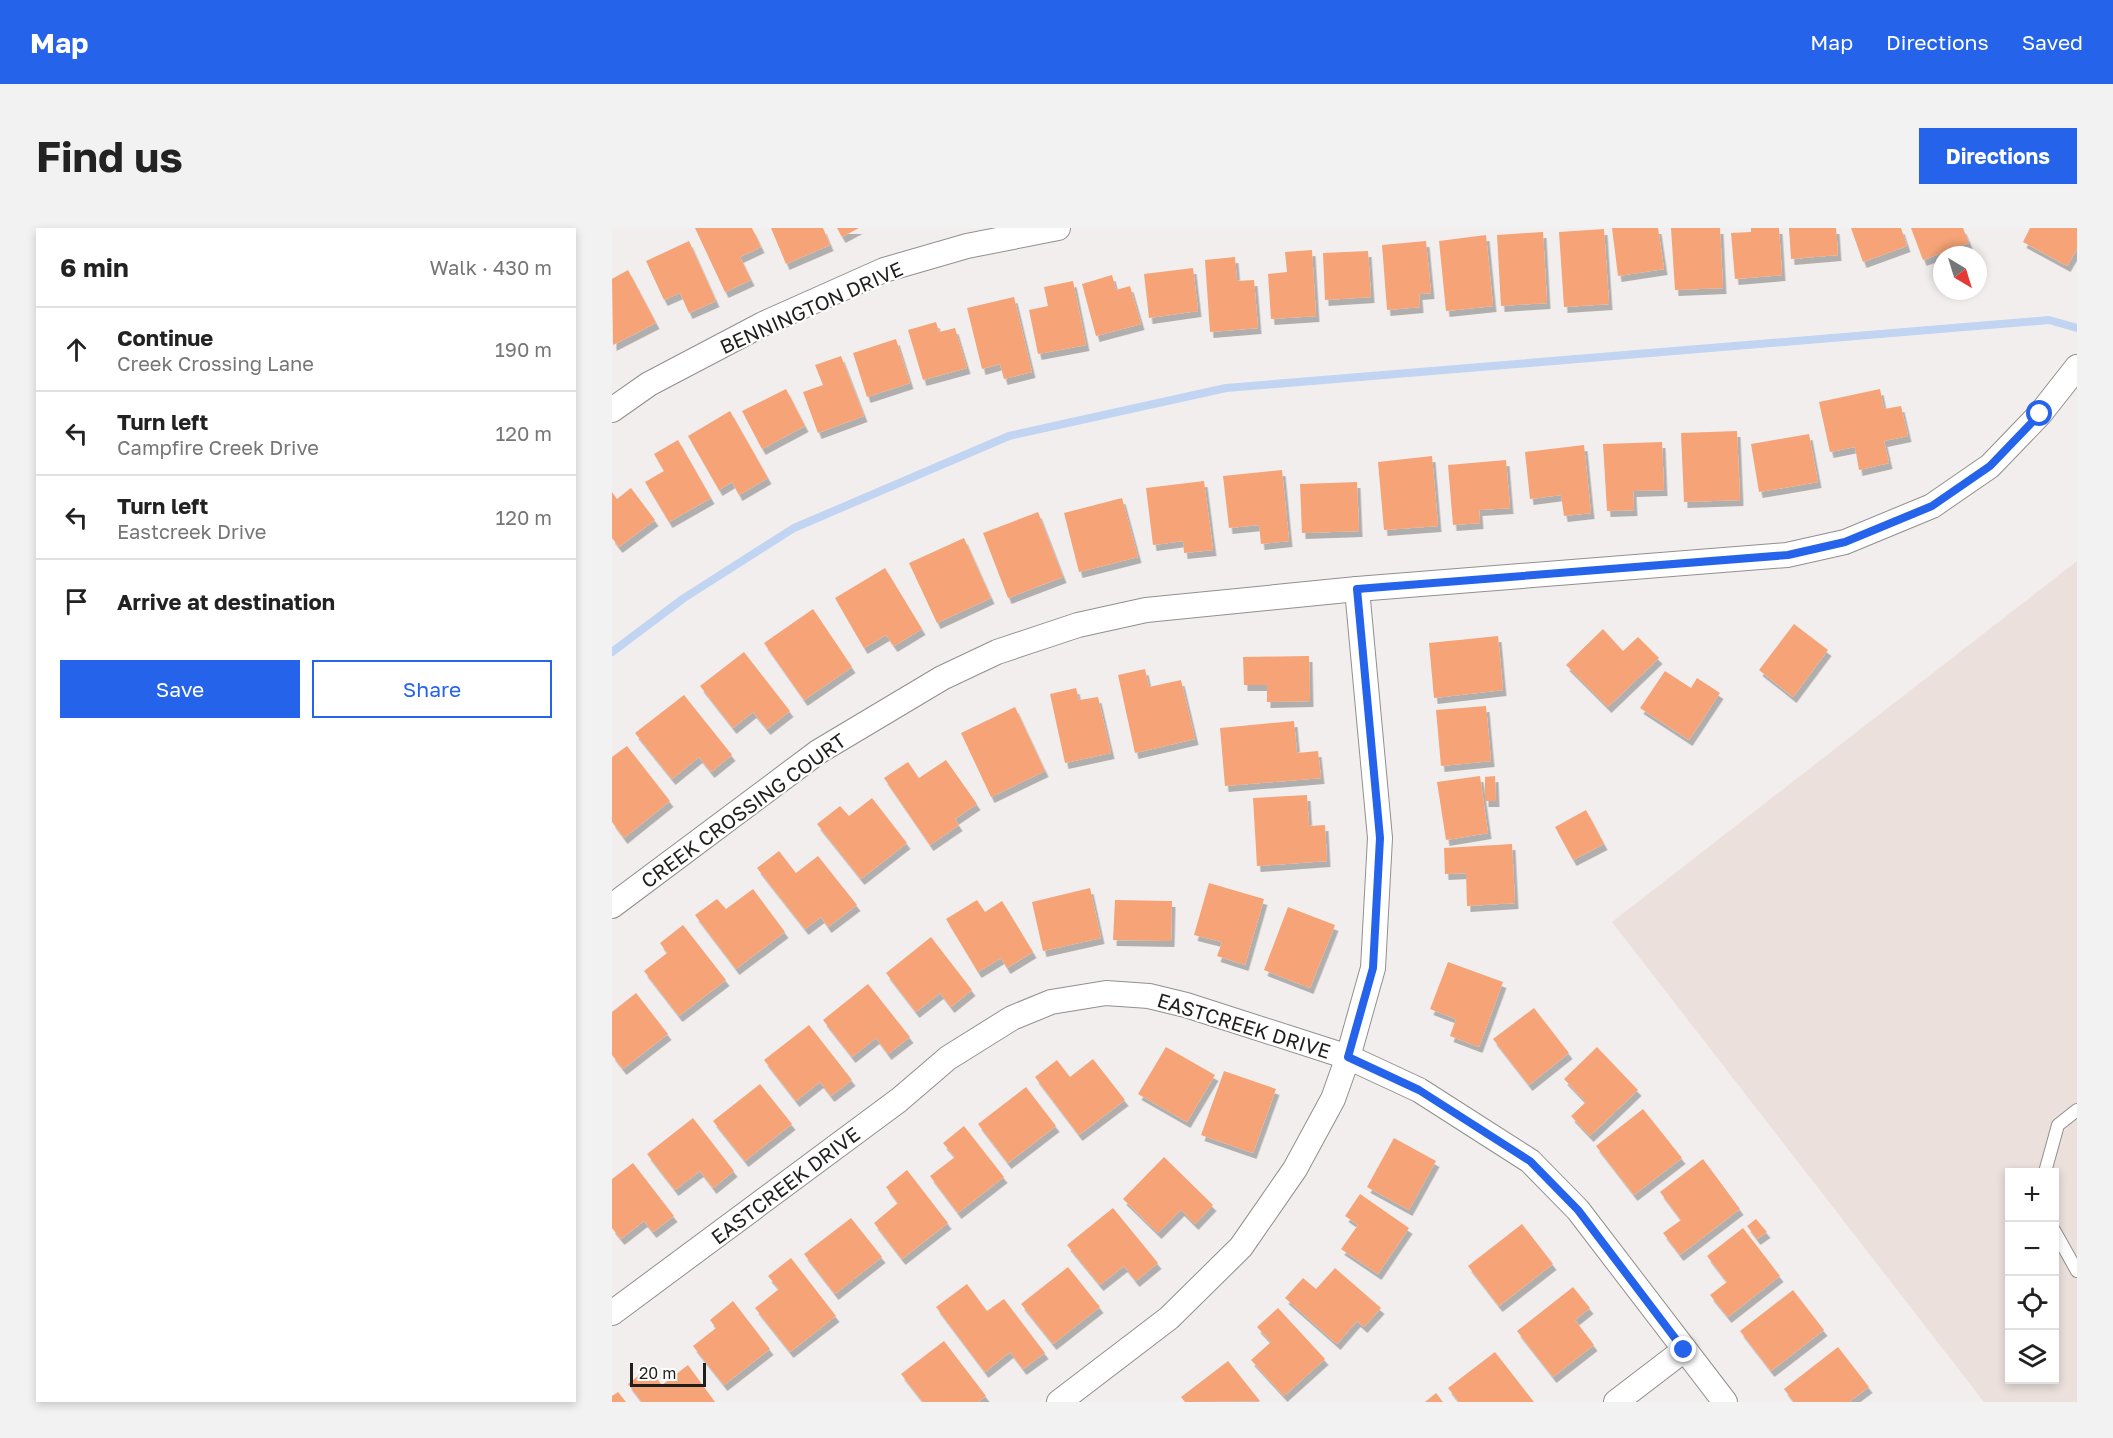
<!DOCTYPE html>
<html lang="en">
<head>
<meta charset="utf-8">
<style>
  body { margin:0; font-family:"Golos Text",sans-serif; background:#f2f2f2; color:#222 }
  .controls { position:absolute; right:18px; bottom:18px; display:grid; overflow:hidden; border-radius:0px; box-shadow:0 3px 9px #0003 }
  .controls button { width:54px; height:54px; display:grid; place-items:center; padding:0; border:0; border-bottom:2px solid #e0e0e0; background:#fff; color:#222; font:30px sans-serif }
  .compass { position:absolute; left:1321px; top:18px; width:54px; height:54px; border-radius:50%; background:#fff; box-shadow:0 3px 9px #0003; rotate:142deg }
  .scale { position:absolute; left:18px; bottom:15px; width:76px; box-sizing:border-box; padding-left:6px; border:3px solid #201f1e; border-top:0; font-size:16px; line-height:21px; white-space:nowrap; color:#201f1e; -webkit-text-stroke:4px #fff; paint-order:stroke }
  .stop { position:absolute; width:18px; height:18px; margin:-14px; border:4px solid #2563eb; border-radius:50%; background:#fff }
  .stop.end { background:#2563eb; border-color:#fff; box-shadow:0 2px 6px #0008 }
  .list { margin:0; padding:0; list-style:none }
  h2 { display:flex; justify-content:space-between; align-items:center; height:78px; margin:0; padding:0 24px; font-size:26px }
  h2 small { font-size:20px; font-weight:400; color:#767676 }
  .list li { display:grid; grid-template-columns:39px 1fr auto; gap:18px; align-items:center; box-sizing:border-box; height:84px; padding:0 24px; border-top:2px solid #e0e0e0 }
  .list b { display:block; font-size:22px; white-space:nowrap }
  .list p { margin:0; font-size:20px; white-space:nowrap; color:#767676 }
  .list em { font-size:20px; font-style:normal; color:#767676 }
  .actions { display:flex; gap:12px; padding:18px 24px }
  .actions a { flex:1; padding:14px 0; border:2px solid #2563eb; border-radius:0px; text-align:center; font-size:21px; color:#2563eb }
  .actions .main { background:#2563eb; color:#fff }
  .icon { flex:none; width:33px; height:33px; fill:none; stroke:currentColor; stroke-width:2; stroke-linecap:round; stroke-linejoin:round }
  .map { position:relative; flex:none; width:1465px; height:1174px; overflow:hidden; border-radius:0px }
  header { display:flex; align-items:center; gap:36px; box-sizing:border-box; height:84px; padding:0 30px; background:#2563eb; color:#fff }
  header strong { font-size:28px }
  nav { display:flex; gap:33px; margin-inline-start:auto; font-size:21px }
  .intro { display:flex; align-items:center; justify-content:space-between; box-sizing:border-box; height:144px; padding:0 36px }
  h1 { margin:0; font-size:42px }
  .button { padding:15px 27px; border-radius:0px; background:#2563eb; color:#fff; font-size:21px; font-weight:700 }
  main { display:flex; gap:36px; padding:0 36px }
  aside { flex:1; background:#fff; border-radius:0px; box-shadow:0 3px 9px #0003 }
  .map>svg:first-child { display:block }
</style>
</head>
<body>
<header>
<strong>Map</strong>
<nav><a>Map</a><a>Directions</a><a>Saved</a></nav>
</header>
<div class="intro"><h1>Find us</h1><a class="button">Directions</a></div>
<main>
<aside>
<h2>6 min<small>Walk · 430 m</small></h2>
<ul class="list">
<li><svg class="icon" aria-label="ahead" viewBox="0 0 24 24"><path d="M12 20V5M6 11l6-6 6 6"/></svg><div><b>Continue</b><p>Creek Crossing Lane</p></div><em>190 m</em></li>
<li><svg class="icon" aria-label="left" viewBox="0 0 24 24"><path d="M17 20v-9H6M10 6l-5 5 5 5"/></svg><div><b>Turn left</b><p>Campfire Creek Drive</p></div><em>120 m</em></li>
<li><svg class="icon" aria-label="left" viewBox="0 0 24 24"><path d="M17 20v-9H6M10 6l-5 5 5 5"/></svg><div><b>Turn left</b><p>Eastcreek Drive</p></div><em>120 m</em></li>
<li><svg class="icon" aria-label="arrive" viewBox="0 0 24 24"><path d="M6 21V4h12l-3 4 3 4H6"/></svg><div><b>Arrive at destination</b></div></li>
</ul>
<div class="actions"><a class="main">Save</a><a>Share</a></div>
</aside>
<div class="map">
<svg width="1465" height="1174" viewBox="0 0 1465 1174">
  <defs>
    <filter id="shadow"><feDropShadow dx="3.5" dy="6" stdDeviation="0" flood-color="#0004"/></filter>
  </defs>
  <rect width="100%" height="100%" fill="#f2eeed"/>
  <path fill="#ebe0db" fill-rule="evenodd" d="M1465 333V1174H1372L1000 694ZM1398 944H1442V1152H1398Z"/>
  <g fill="none" stroke-linecap="round" stroke-linejoin="round">
    <polyline stroke="#c1d4f1" stroke-width="8" points="0,424 72,370 182,300 397,208 614,160 1437,92 1465,100"/>
  </g>
  <g fill="#f6a477" filter="url(#shadow)">
    <polygon points="83,0 140,0 149,19 128,29 139,52 113,64"/>
    <polygon points="159,0 211,0 218,17 174,36"/>
    <polygon points="225,0 247,0 230,9"/>
    <polygon points="1000,0 1046,0 1052,41 1006,48"/>
    <polygon points="1059,0 1108,0 1111,60 1063,62"/>
    <polygon points="1139,0 1167,0 1170,47 1123,51 1119,5 1139,4"/>
    <polygon points="1177,0 1224,0 1226,27 1179,31"/>
    <polygon points="1239,0 1289,0 1295,18 1251,34"/>
    <polygon points="1299,0 1351,0 1357,15 1311,32"/>
    <polygon points="1418,0 1465,0 1465,21 1455,38 1411,14"/>
    <polygon points="992,1 997,76 952,79 947,4"/>
    <polygon points="931,4 935,75 889,78 885,7"/>
    <polygon points="874,7 881,78 834,83 827,13"/>
    <polygon points="77,13 104,73 77,85 68,65 52,72 34,33"/>
    <polygon points="814,13 819,65 807,66 808,79 775,82 770,17"/>
    <polygon points="700,22 704,88 659,91 656,46 675,44 673,24"/>
    <polygon points="756,23 759,69 713,72 711,25"/>
    <polygon points="623,29 625,53 642,52 646,100 598,104 593,32"/>
    <polygon points="581,40 586,83 537,90 532,46"/>
    <polygon points="16,42 44,95 1,117 0,51"/>
    <polygon points="500,47 504,62 518,58 529,96 484,108 470,56"/>
    <polygon points="461,53 474,117 426,126 417,82 436,78 432,59"/>
    <polygon points="402,69 420,144 392,151 388,136 370,141 355,80"/>
    <polygon points="324,94 327,104 343,100 355,140 311,152 296,102"/>
    <polygon points="284,111 298,155 255,169 241,125"/>
    <polygon points="229,128 252,188 206,205 191,164 211,157 203,137"/>
    <polygon points="174,161 193,198 150,221 130,183"/>
    <polygon points="1268,161 1272,181 1289,178 1296,208 1272,213 1277,235 1247,242 1243,219 1218,224 1207,174"/>
    <polygon points="118,183 156,250 127,267 120,254 107,262 76,208"/>
    <polygon points="1125,203 1128,272 1072,274 1069,205"/>
    <polygon points="1197,206 1206,254 1147,264 1139,216"/>
    <polygon points="66,212 99,270 57,294 33,254 52,243 42,226"/>
    <polygon points="1050,214 1052,262 1021,263 1022,282 995,283 991,216"/>
    <polygon points="972,217 979,285 952,288 949,267 918,271 913,224"/>
    <polygon points="820,228 826,298 772,302 766,234"/>
    <polygon points="894,232 898,280 867,282 868,295 841,297 836,237"/>
    <polygon points="670,242 677,313 649,316 647,297 617,300 611,248"/>
    <polygon points="592,253 601,322 572,325 571,313 541,317 534,260"/>
    <polygon points="745,254 747,303 690,305 688,256"/>
    <polygon points="19,260 43,292 7,319 0,310 0,264 5,271"/>
    <polygon points="510,270 526,329 467,344 452,285"/>
    <polygon points="426,284 451,349 396,370 371,305"/>
    <polygon points="352,310 379,370 325,395 297,335"/>
    <polygon points="273,340 310,401 282,418 274,407 252,420 223,370"/>
    <polygon points="201,381 240,439 192,472 152,415"/>
    <polygon points="1182,396 1216,422 1181,469 1147,442"/>
    <polygon points="991,401 1011,423 1026,409 1047,430 996,479 954,437"/>
    <polygon points="886,408 891,462 822,470 817,415"/>
    <polygon points="132,424 178,483 155,501 141,484 121,500 88,458"/>
    <polygon points="697,428 698,473 655,474 655,457 632,457 631,429"/>
    <polygon points="533,441 537,459 569,452 583,511 523,525 506,447"/>
    <polygon points="1053,443 1079,460 1085,450 1108,465 1077,512 1028,480"/>
    <polygon points="464,460 467,472 486,469 499,525 453,535 438,466"/>
    <polygon points="72,467 120,527 99,544 87,529 60,551 23,505"/>
    <polygon points="874,478 879,533 829,538 824,482"/>
    <polygon points="403,479 433,543 379,569 349,505"/>
    <polygon points="682,493 685,525 706,523 709,550 613,558 608,500"/>
    <polygon points="15,518 58,573 12,610 0,594 0,529"/>
    <polygon points="334,532 365,576 343,591 347,597 318,617 272,550 296,534 307,550"/>
    <polygon points="868,548 876,605 834,612 825,554"/>
    <polygon points="883,548 884,573 873,573 873,549"/>
    <polygon points="695,567 697,598 713,597 715,633 645,638 641,570"/>
    <polygon points="260,570 295,615 249,651 205,596 228,578 237,588"/>
    <polygon points="974,582 992,616 961,632 943,599"/>
    <polygon points="900,616 903,675 855,678 854,645 833,646 832,620"/>
    <polygon points="167,623 184,645 206,628 245,677 216,699 209,689 193,701 145,640"/>
    <polygon points="597,655 652,671 633,737 605,728 610,714 582,707"/>
    <polygon points="478,660 489,710 431,723 420,674"/>
    <polygon points="141,661 173,704 124,741 83,687 105,671 114,681"/>
    <polygon points="365,672 373,684 390,673 421,724 395,740 389,730 366,744 334,691"/>
    <polygon points="503,672 560,673 559,713 501,712"/>
    <polygon points="676,679 723,697 698,760 652,742"/>
    <polygon points="71,697 114,752 67,788 32,743 55,725 48,715"/>
    <polygon points="319,709 360,762 339,779 328,765 304,784 274,745"/>
    <polygon points="836,734 891,754 867,819 838,808 844,791 818,781"/>
    <polygon points="256,756 298,809 276,826 264,810 240,829 211,792"/>
    <polygon points="24,765 56,806 11,841 0,827 0,784"/>
    <polygon points="922,780 957,825 917,857 881,811"/>
    <polygon points="197,797 240,852 219,868 208,854 184,873 152,832"/>
    <polygon points="554,819 603,847 575,894 526,866"/>
    <polygon points="985,819 1026,862 978,908 959,888 974,874 952,851"/>
    <polygon points="481,831 513,872 467,907 423,849 445,832 458,849"/>
    <polygon points="612,843 664,861 641,925 589,907"/>
    <polygon points="148,856 180,896 133,933 101,893"/>
    <polygon points="414,859 444,898 396,935 366,896"/>
    <polygon points="1031,881 1070,930 1022,967 984,918"/>
    <polygon points="81,890 122,943 101,960 88,943 63,962 35,926"/>
    <polygon points="352,898 392,949 346,985 318,948 343,929 331,915"/>
    <polygon points="782,910 824,933 797,982 755,959"/>
    <polygon points="552,929 601,977 583,996 569,982 546,1005 511,971"/>
    <polygon points="1091,931 1128,981 1068,1027 1051,1005 1069,992 1048,964"/>
    <polygon points="21,935 62,988 41,1004 32,993 9,1011 0,1000 0,951"/>
    <polygon points="295,942 336,995 290,1031 262,995 286,975 274,959"/>
    <polygon points="748,966 797,1000 766,1046 729,1021 746,997 733,988"/>
    <polygon points="501,980 546,1035 524,1053 512,1038 488,1057 455,1017"/>
    <polygon points="239,990 270,1029 223,1066 192,1026"/>
    <polygon points="1144,991 1155,1004 1145,1011 1135,998"/>
    <polygon points="910,996 941,1036 887,1078 856,1038"/>
    <polygon points="1131,1000 1168,1048 1116,1089 1098,1067 1115,1054 1095,1028"/>
    <polygon points="179,1030 224,1088 178,1124 143,1080 167,1061 156,1048"/>
    <polygon points="456,1039 488,1079 441,1116 409,1076"/>
    <polygon points="723,1040 769,1080 752,1099 745,1093 725,1116 673,1070 691,1050 704,1061"/>
    <polygon points="355,1056 375,1083 392,1071 433,1125 411,1141 398,1124 373,1144 324,1079"/>
    <polygon points="961,1059 978,1080 963,1092 982,1117 941,1149 905,1103"/>
    <polygon points="1181,1062 1212,1102 1159,1143 1128,1103"/>
    <polygon points="121,1073 158,1121 112,1157 81,1118 104,1100 98,1092"/>
    <polygon points="666,1080 713,1131 672,1168 639,1132 659,1114 645,1099"/>
    <polygon points="332,1113 374,1168 366,1174 311,1174 289,1146"/>
    <polygon points="1226,1119 1257,1159 1237,1174 1182,1174 1172,1161"/>
    <polygon points="883,1124 922,1174 847,1174 836,1160"/>
    <polygon points="616,1133 648,1173 573,1174 569,1169"/>
    <polygon points="76,1137 103,1174 30,1174 16,1156 36,1140 50,1157"/>
    <polygon points="6,1164 14,1174 0,1174 0,1168"/>
    <polygon points="824,1165 831,1174 813,1174"/>
  </g>
  <g fill="none" stroke-linecap="round" stroke-linejoin="round">
    <defs>
      <g id="lane">
        <polyline points="1433,944 1446,897 1465,882"/>
        <polyline points="1442,1002 1465,1043"/>
      </g>
      <g id="street">
        <polyline points="0,182 37,156 151,96 272,42 355,18 446,0"/>
        <polyline points="0,678 206,524 330,450 385,424 466,397 534,382 745,361 1175,327 1233,314 1320,278 1378,238 1428,186 1465,139"/>
        <polyline points="0,1085 287,872 336,830 400,790 439,774 494,765 537,768 574,777 736,829 807,862 918,933 966,982 1113,1174"/>
        <polyline points="447,1174 557,1090 629,1019 683,941 721,871 736,829 761,740 768,610 745,361"/>
        <polyline points="1004,1174 1072,1122"/>
      </g>
    </defs>
    <use href="#lane" stroke="#928f8e" stroke-width="14"/>
    <use href="#street" stroke="#928f8e" stroke-width="26"/>
    <use href="#lane" stroke="#fff" stroke-width="12"/>
    <use href="#street" stroke="#fff" stroke-width="24"/>
  </g>
  <g fill="none" stroke-linecap="round" stroke-linejoin="round">
    <polyline stroke="#2563eb" stroke-width="8" points="1072,1122 966,982 918,933 807,862 736,829 761,740 768,610 745,361 1176,327 1233,314 1320,278 1378,238 1428,186"/>
  </g>
  <g text-anchor="middle" dominant-baseline="central" stroke-width="4.5" stroke-linejoin="round" paint-order="stroke">
    <g font-size="20" fill="#201f1e" stroke="#fff">
      <text transform="translate(199 79) rotate(-24)">BENNINGTON DRIVE</text>
      <text transform="translate(131 582) rotate(-36)">CREEK CROSSING COURT</text>
      <text transform="translate(632 797) rotate(17)">EASTCREEK DRIVE</text>
      <text transform="translate(173 957) rotate(-37)">EASTCREEK DRIVE</text>
    </g>
  </g>
</svg>
<div class="controls">
<button>+</button>
<button>−</button>
<button><svg class="icon" aria-label="locate" viewBox="0 0 24 24"><circle cx="12" cy="12" r="6"/><path d="M12 2v4M12 18v4M2 12h4M18 12h4"/></svg></button>
<button><svg class="icon" aria-label="layers" viewBox="0 0 24 24"><path d="M12 4l9 5-9 5-9-5zM3 14l9 5 9-5"/></svg></button>
</div>
<svg class="compass" viewBox="-18 -18 36 36"><path d="M0-13l5 13h-10z" fill="#e53935"/><path d="M0 13l5-13h-10z" fill="#767676"/></svg>
<div class="scale">20 m</div>
<div class="stop" style="left:1428px;top:186px"></div>
<div class="stop end" style="left:1072px;top:1122px"></div>
</div>
</main>
</body>
</html>
